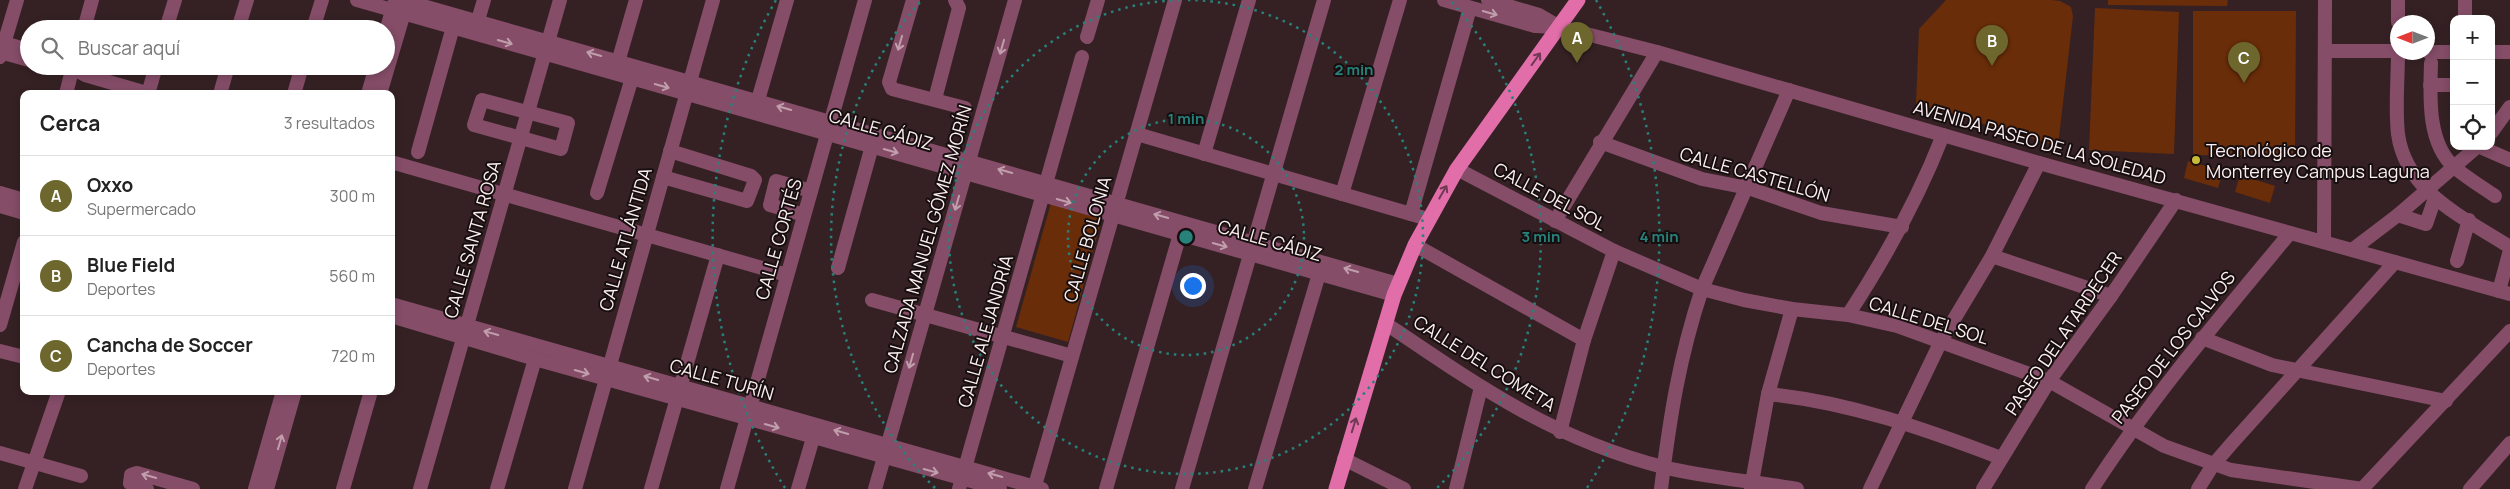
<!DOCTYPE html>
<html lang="es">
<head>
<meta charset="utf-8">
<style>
  body { margin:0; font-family:Manrope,sans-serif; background:#f2f2f2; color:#222 }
  .controls { position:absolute; right:15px; top:15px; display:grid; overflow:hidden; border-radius:10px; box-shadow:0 2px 8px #0003 }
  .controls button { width:45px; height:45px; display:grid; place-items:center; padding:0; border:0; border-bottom:1px solid #e0e0e0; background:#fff; color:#222; font:25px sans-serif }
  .compass { position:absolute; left:2390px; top:15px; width:45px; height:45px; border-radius:50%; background:#fff; box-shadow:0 2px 8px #0003; rotate:270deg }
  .you { position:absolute; left:1192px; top:285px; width:18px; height:18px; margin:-12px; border:4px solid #fff; border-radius:50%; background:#1a73e8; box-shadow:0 0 0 8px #1a73e833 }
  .badge { display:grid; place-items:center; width:32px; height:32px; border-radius:50%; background:#6d662d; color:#fff; font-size:16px; font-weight:700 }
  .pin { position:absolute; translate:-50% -41px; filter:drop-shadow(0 1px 2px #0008) }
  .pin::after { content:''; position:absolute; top:26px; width:18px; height:15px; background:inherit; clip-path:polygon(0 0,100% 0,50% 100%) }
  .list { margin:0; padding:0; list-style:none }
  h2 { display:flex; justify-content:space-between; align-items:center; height:65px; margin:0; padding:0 20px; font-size:21px }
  h2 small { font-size:16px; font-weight:400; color:#767676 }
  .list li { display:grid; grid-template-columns:32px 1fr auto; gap:15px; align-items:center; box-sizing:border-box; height:80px; padding:0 20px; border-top:1px solid #e0e0e0 }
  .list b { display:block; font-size:19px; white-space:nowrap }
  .list p { margin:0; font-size:16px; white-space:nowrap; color:#767676 }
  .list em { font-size:16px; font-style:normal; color:#767676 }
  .icon { flex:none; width:28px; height:28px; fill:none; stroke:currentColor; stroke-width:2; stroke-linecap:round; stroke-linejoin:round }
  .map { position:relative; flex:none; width:2510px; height:489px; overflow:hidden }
  .search { position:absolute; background:#fff; box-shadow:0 2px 8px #0003; left:20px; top:20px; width:375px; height:55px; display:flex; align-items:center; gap:12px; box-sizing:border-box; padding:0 18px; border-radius:28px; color:#767676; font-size:19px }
  .panel { position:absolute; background:#fff; box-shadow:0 2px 8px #0003; left:20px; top:90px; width:375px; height:305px; border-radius:10px }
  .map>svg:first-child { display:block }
</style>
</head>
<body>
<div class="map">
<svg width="2510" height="489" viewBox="0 0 2510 489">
  <rect width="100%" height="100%" fill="#352124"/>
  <g fill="#6a2d09">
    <polygon points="1946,0 2051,0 2060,1 2071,7 2073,16 2058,146 1916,104 1919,29"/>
    <polygon points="2108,0 2228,0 2227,6 2108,5"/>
    <polygon points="2095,8 2179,12 2174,154 2089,150"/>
    <polygon points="2193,11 2296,11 2295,156 2193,155"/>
    <polygon points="2188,161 2223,171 2218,188 2184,178"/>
    <polygon points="2240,175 2275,186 2270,203 2235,192"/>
    <polygon points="1051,203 1102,218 1068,342 1016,327"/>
  </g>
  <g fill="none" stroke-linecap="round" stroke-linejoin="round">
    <g stroke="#854d68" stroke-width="14">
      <polyline points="357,0 1394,295"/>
      <polyline points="402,0 1398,284"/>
      <polyline points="913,0 889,82 892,89 965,108"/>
      <polyline points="1444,0 1535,26 1559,27 1657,52 2039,163 2510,294"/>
      <polyline points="1488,0 1539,15 1558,26"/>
      <polyline points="2465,19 2465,0"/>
      <polyline points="2398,22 2398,0"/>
      <polyline points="84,29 92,0"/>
      <polyline points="166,29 175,0"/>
      <polyline points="238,29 247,0"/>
      <polyline points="313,29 322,0"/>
      <polyline points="475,30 484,0"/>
      <polyline points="386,31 395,1"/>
      <polyline points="1087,37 1098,0"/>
      <polyline points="0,42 29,50"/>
      <polyline points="2325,51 2398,51"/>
      <polyline points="0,52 29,60"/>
      <path d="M2398 52C2398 79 2395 108 2398 134 2406 193 2465 218 2510 247"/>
      <polyline points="2428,52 2454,52"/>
      <polyline points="2491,52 2510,52"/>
      <polyline points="0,57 17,0"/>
      <path d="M2431 63C2430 97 2427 142 2454 167 2467 178 2482 187 2495 196"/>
      <polyline points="50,66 72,69"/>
      <polyline points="69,66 85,75 150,94"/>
      <polyline points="616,69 636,0"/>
      <polyline points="2430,85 2454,85"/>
      <polyline points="66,94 73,66"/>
      <polyline points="148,94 156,66"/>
      <polyline points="220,94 228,66"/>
      <polyline points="294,94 302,66"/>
      <polyline points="368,94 376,66"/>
      <polyline points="380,94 406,6"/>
      <polyline points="935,99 959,8 955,0"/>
      <polygon points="482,100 568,123 561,149 474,125"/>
      <polyline points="756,107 787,0"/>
      <polyline points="2491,133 2510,107"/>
      <polyline points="1137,134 1428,219"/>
      <polyline points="1600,142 1702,179 1748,188 1821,213 1902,227"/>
      <polyline points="2478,146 2510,160"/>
      <polyline points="418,152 453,27"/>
      <polyline points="1204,154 1249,0"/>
      <polyline points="391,162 787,275"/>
      <polyline points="1457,169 1614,251 1702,289 1744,300 1792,309 1848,315 1897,326 2049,381 2164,446 2231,470 2363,489"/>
      <polyline points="663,177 747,201 755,180 751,176 670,151"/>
      <polyline points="0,193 24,200"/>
      <polyline points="597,193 632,78"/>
      <polyline points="1342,194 1400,0"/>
      <polyline points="0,206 24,213"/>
      <polyline points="1411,214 1470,8"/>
      <polyline points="804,215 770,205 776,181 811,191"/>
      <polyline points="2398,215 2426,224 2435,198"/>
      <polyline points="1555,221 1657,52"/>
      <polyline points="2324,242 2325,0"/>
      <polyline points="1415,245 1584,340"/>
      <polyline points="2352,250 2398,215 2478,146"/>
      <polyline points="1992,256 2111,296"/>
      <polyline points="2457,261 2469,220"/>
      <polyline points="838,268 872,146"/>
      <polyline points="2499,291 2510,250"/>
      <polyline points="872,300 1072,356"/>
      <polyline points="391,304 1042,489"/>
      <path d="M1848 315C1886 257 1918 199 1943 135"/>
      <polyline points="391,316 535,359 1000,489"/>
      <path d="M1385 323C1478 386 1553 439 1663 467 1707 478 1753 481 1797 489"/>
      <polyline points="0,325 24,242"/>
      <polyline points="2202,338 2272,365 2446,401"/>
      <polyline points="0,351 24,357"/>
      <path d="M1768 394C1849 402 1925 429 2001 458"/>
      <polyline points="1560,432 1584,340 1614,251"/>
      <polyline points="0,453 81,476"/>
      <polyline points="1344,459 1404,489"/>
      <polyline points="1751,488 1768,394 1792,309"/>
      <polyline points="25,489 59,391"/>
      <polyline points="147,489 130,483 131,475 137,473 193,489"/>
      <polyline points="255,489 283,391"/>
      <polyline points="267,489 295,391"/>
      <polyline points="343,489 371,391"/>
      <polyline points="420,489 560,0"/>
      <polyline points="497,489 535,359"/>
      <polyline points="575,489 713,0"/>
      <polyline points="651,489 718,255"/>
      <polyline points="727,489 865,0"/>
      <polyline points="798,489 813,438"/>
      <polyline points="875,489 1015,0"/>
      <polyline points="959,489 1082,57"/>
      <polyline points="1034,489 1175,0"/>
      <polyline points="1106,489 1180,234"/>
      <polyline points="1182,489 1324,0"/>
      <polyline points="1255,489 1319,274"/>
      <polyline points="1456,489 1481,387"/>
      <path d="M1661 489C1670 417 1679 358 1702 289L1789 90"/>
      <polyline points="1870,489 1941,341 1992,256 2039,163"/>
      <polyline points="1983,489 2049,381 2111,296 2176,200"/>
      <path d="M2092 489C2151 398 2221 316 2290 233"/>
      <polyline points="2198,489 2213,465 2233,442 2395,262"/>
      <polyline points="2362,489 2510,331"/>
      <polyline points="2470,489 2510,443"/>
    </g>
    <polyline stroke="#e16ea9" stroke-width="15" points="1336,489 1394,295 1415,245 1457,169 1578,0"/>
  </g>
  <defs><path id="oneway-shaft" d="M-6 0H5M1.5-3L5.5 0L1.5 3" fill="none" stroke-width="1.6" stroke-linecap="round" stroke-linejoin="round" transform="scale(1.25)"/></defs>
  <g stroke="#c19eac">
    <use href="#oneway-shaft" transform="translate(1490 13) rotate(16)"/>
    <use href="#oneway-shaft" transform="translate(505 42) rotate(16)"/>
    <use href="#oneway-shaft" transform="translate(900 43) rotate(106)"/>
    <use href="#oneway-shaft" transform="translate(1002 47) rotate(106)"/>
    <use href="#oneway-shaft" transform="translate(594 54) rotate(-164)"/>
    <use href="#oneway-shaft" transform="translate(662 86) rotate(16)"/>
    <use href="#oneway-shaft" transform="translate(784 108) rotate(-164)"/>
    <use href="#oneway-shaft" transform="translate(891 151) rotate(16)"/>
    <use href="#oneway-shaft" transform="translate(1005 171) rotate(-164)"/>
    <use href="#oneway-shaft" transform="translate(1064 201) rotate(16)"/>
    <use href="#oneway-shaft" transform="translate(957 203) rotate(106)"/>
    <use href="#oneway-shaft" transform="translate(1161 216) rotate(-164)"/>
    <use href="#oneway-shaft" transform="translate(1220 245) rotate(16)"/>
    <use href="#oneway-shaft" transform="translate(1351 270) rotate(-164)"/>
    <use href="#oneway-shaft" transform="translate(491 333) rotate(-165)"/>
    <use href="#oneway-shaft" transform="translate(911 361) rotate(106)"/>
    <use href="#oneway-shaft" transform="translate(582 372) rotate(16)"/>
    <use href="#oneway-shaft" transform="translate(651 378) rotate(-164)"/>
    <use href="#oneway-shaft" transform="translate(772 426) rotate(16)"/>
    <use href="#oneway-shaft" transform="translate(841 432) rotate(-164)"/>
    <use href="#oneway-shaft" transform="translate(280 442) rotate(-74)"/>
    <use href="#oneway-shaft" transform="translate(931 471) rotate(15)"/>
    <use href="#oneway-shaft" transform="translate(995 475) rotate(-164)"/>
    <use href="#oneway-shaft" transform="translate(149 476) rotate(-164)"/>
  </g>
  <g stroke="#713954">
    <use href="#oneway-shaft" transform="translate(1536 59) rotate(-54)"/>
    <use href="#oneway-shaft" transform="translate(1443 192) rotate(-60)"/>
    <use href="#oneway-shaft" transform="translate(1354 425) rotate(-73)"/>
  </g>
  <g fill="none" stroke="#27827b" stroke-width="2.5" stroke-dasharray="2.5 5">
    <circle cx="1186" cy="237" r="118"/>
    <path d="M1188 0A237 237 0 1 1 1184 0"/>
    <path d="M935 488A355 355 0 0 1 920 2M1452 2A355 355 0 0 1 1437 488"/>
    <path d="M785 488A473 473 0 0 1 776 0M1596 0A473 473 0 0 1 1587 488"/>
  </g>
  <circle fill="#c9ba3a" stroke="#160e0f" stroke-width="2" cx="2196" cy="160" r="5"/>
  <g text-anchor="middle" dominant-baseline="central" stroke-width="4" stroke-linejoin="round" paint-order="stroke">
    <g font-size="18" fill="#fdeff0" stroke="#160e0f">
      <text transform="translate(881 129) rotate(16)">CALLE CÁDIZ</text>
      <text transform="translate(2040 142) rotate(16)">AVENIDA PASEO DE LA SOLEDAD</text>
      <text transform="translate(1755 174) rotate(16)">CALLE CASTELLÓN</text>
      <text transform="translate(1550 196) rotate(28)">CALLE DEL SOL</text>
      <text transform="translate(472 239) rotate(-74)">CALLE SANTA ROSA</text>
      <text transform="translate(625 239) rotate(-74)">CALLE ATLÁNTIDA</text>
      <text transform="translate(778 239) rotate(-74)">CALLE CORTÉS</text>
      <text transform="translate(927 239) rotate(-74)">CALZADA MANUEL GÓMEZ MORÍN</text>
      <text transform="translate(1087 239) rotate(-74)">CALLE BOLONIA</text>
      <text transform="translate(1270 240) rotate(16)">CALLE CÁDIZ</text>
      <text transform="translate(1929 320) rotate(17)">CALLE DEL SOL</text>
      <text transform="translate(985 331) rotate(-74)">CALLE ALEJANDRÍA</text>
      <text transform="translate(2063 333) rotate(-56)">PASEO DEL ATARDECER</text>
      <text transform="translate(2173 347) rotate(-52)">PASEO DE LOS CALVOS</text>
      <text transform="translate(1485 363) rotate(32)">CALLE DEL COMETA</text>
      <text transform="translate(722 379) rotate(16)">CALLE TURÍN</text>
    </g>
    <g font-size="18" fill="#fdeff0" stroke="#160e0f" text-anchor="start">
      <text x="2206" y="150">Tecnológico de<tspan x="2206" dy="21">Monterrey Campus Laguna</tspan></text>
    </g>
  </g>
  <circle cx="1186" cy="237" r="8" fill="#27827b" stroke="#160e0f" stroke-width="2.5"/>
  <g font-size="15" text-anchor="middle" font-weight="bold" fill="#27827b" stroke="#160e0f" stroke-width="4" stroke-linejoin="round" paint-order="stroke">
    <text x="1354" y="75">2 min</text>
    <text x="1186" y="124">1 min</text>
    <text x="1541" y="242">3 min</text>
    <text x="1659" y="242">4 min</text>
  </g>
</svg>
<div class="controls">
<button>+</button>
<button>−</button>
<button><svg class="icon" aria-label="locate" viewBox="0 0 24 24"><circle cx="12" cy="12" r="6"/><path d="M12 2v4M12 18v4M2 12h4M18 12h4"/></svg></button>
</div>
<svg class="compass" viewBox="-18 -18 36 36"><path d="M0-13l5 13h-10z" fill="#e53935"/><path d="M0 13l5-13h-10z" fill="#767676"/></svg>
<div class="you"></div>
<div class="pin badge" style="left:1577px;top:63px">A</div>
<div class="pin badge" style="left:1992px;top:66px">B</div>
<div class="pin badge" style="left:2244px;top:83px">C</div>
<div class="search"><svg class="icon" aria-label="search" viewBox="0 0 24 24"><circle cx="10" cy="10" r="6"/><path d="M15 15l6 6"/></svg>Buscar aquí</div>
<section class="panel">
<h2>Cerca<small>3 resultados</small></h2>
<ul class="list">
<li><span class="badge">A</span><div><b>Oxxo</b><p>Supermercado</p></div><em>300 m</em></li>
<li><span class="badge">B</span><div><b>Blue Field</b><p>Deportes</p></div><em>560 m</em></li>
<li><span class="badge">C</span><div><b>Cancha de Soccer</b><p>Deportes</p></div><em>720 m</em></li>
</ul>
</section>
</div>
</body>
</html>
